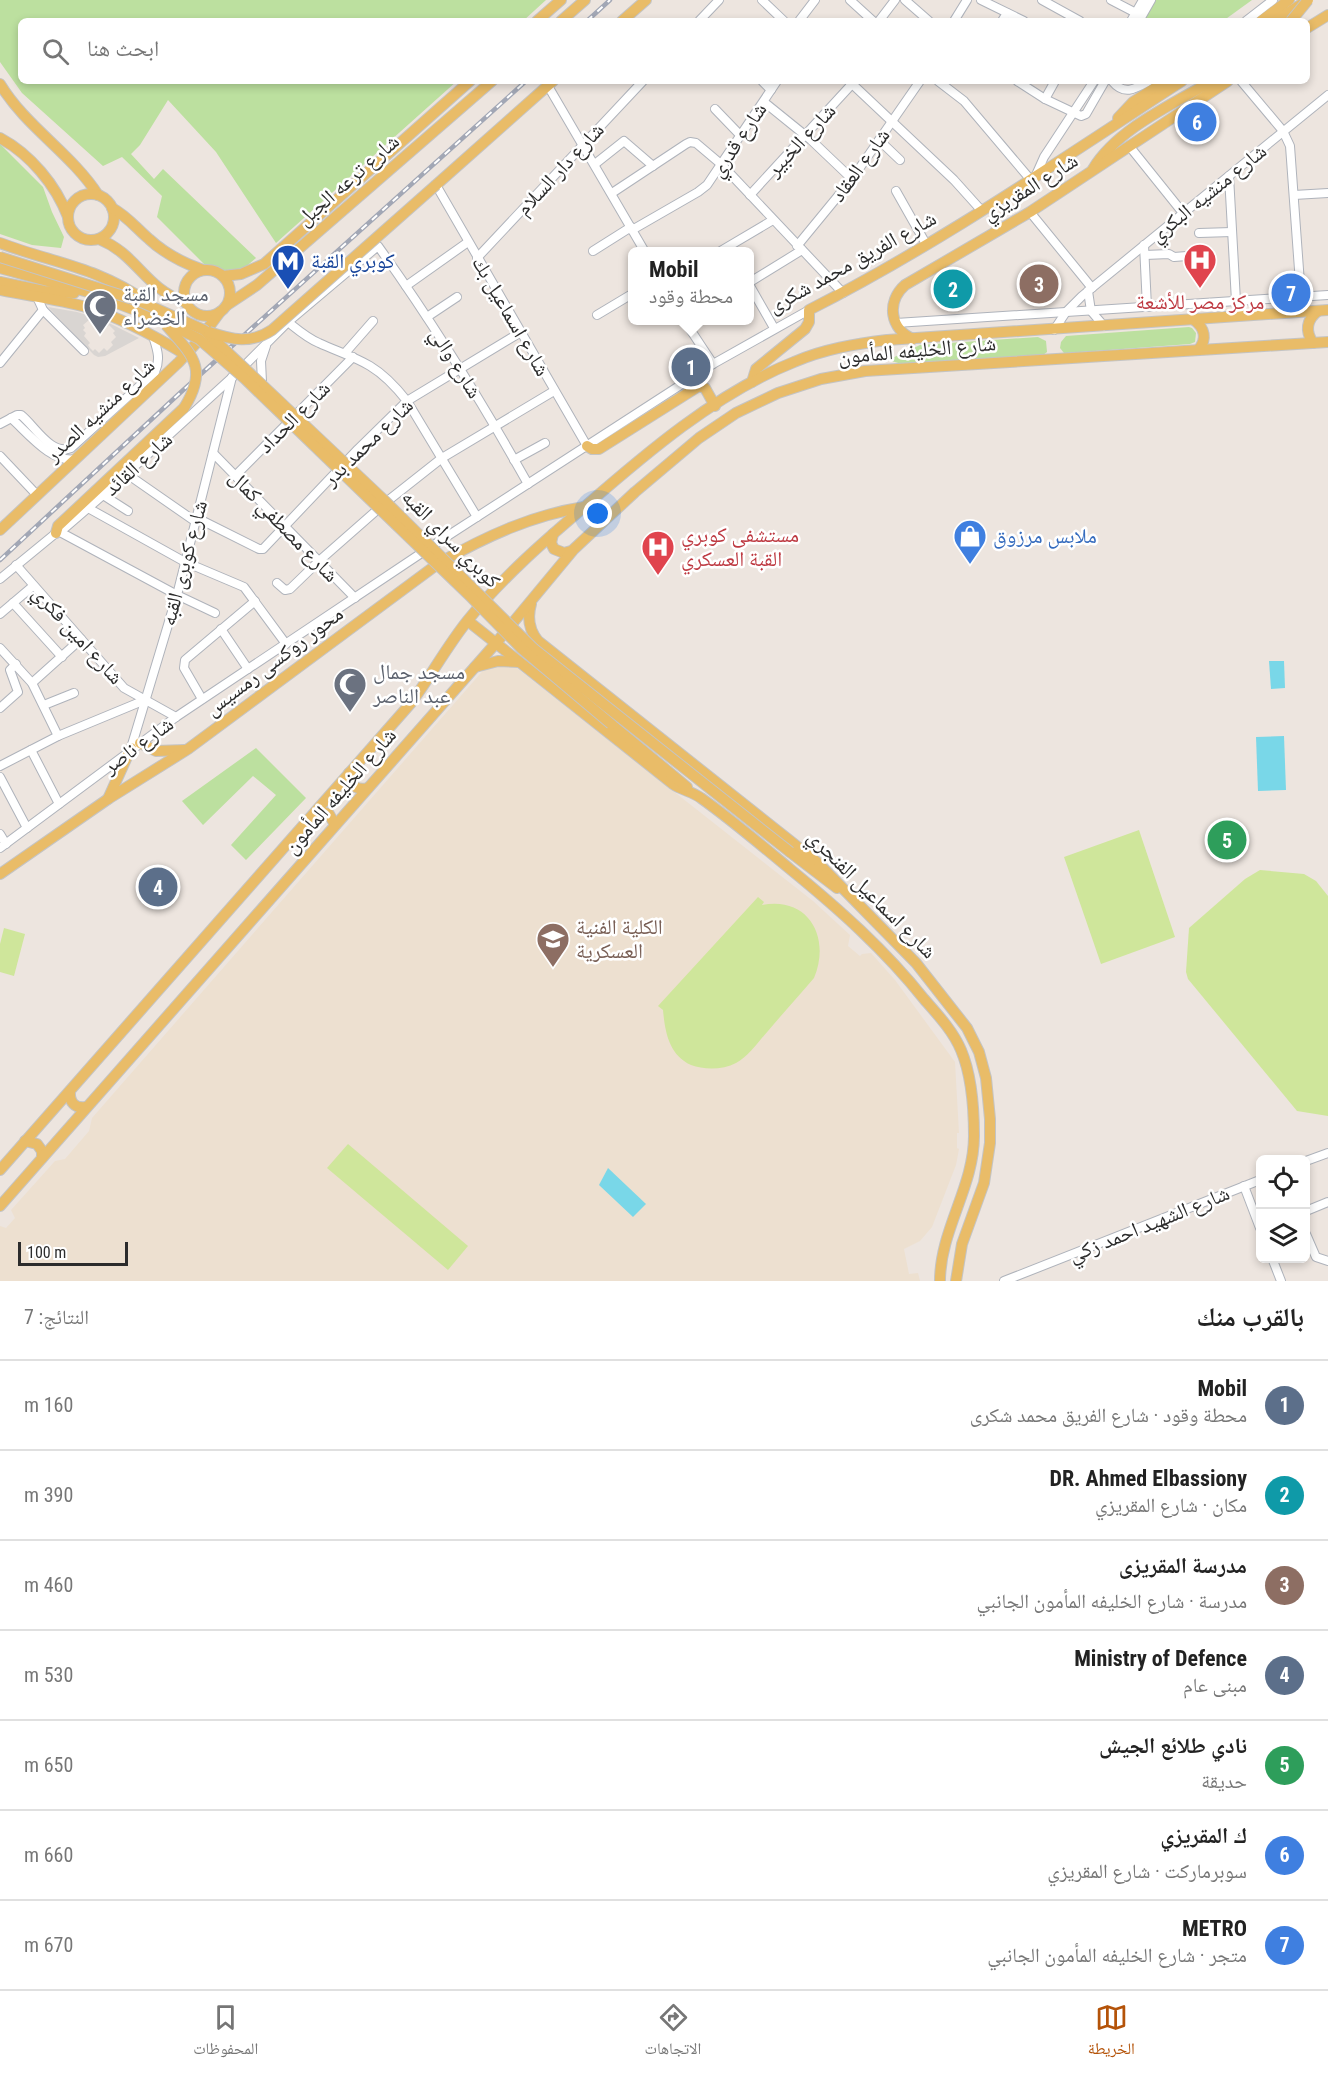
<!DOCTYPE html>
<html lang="ar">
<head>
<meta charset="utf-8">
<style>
  body { margin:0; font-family:"Roboto Condensed","Noto Naskh Arabic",sans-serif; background:#f2f2f2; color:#222; direction:rtl }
  .controls { position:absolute; right:18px; bottom:18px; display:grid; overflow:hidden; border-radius:9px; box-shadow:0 3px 9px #0003 }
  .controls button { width:54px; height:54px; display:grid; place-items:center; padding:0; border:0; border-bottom:2px solid #e0e0e0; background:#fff; color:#222; font:30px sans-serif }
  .scale { position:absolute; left:18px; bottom:15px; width:110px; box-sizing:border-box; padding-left:6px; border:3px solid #2c2c2c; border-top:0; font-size:16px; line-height:21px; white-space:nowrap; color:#2c2c2c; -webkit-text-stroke:4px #fff; paint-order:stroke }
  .you { position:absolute; left:598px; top:514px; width:21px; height:21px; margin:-15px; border:4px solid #fff; border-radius:50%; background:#1a73e8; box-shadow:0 0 0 9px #1a73e833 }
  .badge { display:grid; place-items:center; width:39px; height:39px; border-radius:50%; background:#b45309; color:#fff; font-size:20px; font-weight:700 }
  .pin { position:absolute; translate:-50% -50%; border:3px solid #fff; box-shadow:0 2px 6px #0006 }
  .popup { position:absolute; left:628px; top:247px; width:126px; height:78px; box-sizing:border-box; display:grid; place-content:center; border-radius:9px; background:#fff; filter:drop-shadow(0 2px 4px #0005); font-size:20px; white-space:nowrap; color:#767676 }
  .popup b { font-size:22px; color:#222 }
  .popup::after { content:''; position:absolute; left:50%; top:100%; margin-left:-12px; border:12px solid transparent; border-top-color:#fff }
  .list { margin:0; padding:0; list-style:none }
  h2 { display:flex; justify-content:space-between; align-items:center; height:78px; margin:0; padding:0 24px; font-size:26px }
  h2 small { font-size:20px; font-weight:400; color:#767676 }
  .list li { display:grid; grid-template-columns:39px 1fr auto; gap:18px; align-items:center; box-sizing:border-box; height:90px; padding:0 24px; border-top:2px solid #e0e0e0 }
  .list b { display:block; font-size:22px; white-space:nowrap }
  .list p { margin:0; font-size:20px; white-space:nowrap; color:#767676 }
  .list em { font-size:20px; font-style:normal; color:#767676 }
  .icon { flex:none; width:33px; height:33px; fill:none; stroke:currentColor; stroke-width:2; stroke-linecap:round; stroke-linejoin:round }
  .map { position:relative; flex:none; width:1328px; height:1281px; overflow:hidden; direction:ltr }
  .search { position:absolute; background:#fff; box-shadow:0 3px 9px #0003; left:18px; right:18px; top:18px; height:66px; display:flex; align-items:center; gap:15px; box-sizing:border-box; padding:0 21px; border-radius:9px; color:#767676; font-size:22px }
  .sheet { height:708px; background:#fff }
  nav { display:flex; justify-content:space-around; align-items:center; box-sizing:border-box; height:84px; border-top:2px solid #e0e0e0; background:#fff; font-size:16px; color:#767676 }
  nav a { display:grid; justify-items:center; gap:3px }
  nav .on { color:#b45309 }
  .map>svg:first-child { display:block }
</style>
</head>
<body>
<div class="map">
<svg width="1328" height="1281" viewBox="0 0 1328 1281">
  <rect width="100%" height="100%" fill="#ede5df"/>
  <polygon fill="#ede0d0" points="513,665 813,901 850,935 848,946 860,956 862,954 871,953 895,980 955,1062 959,1133 957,1133 957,1148 959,1149 956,1165 932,1227 920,1241 904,1249 909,1274 918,1273 920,1281 0,1281 0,1226 6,1228 15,1218 11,1210 55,1161 65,1159 89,1131 92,1118 487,666"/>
  <g fill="#bce09f">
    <polygon points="0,0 546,0 523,21 21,21 21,81 457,81 276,243 216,152 168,100 140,145 131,154 154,179 163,169 256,258 235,276 212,272 157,217 162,196 122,157 103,166 22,93 0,62"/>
    <polygon points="1153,0 1252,0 1223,21 1142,21"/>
    <polygon points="0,144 43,187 52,212 64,237 61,248 32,245 0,234"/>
    <polygon points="1189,327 1192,328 1196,333 1195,342 1190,344 1068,353 1064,353 1060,348 1061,342 1066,336"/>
    <polygon points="1038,337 1046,341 1047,352 1042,356 905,365 888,360 920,345"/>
    <polygon points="256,748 306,798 246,860 231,845 276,795 253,776 203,825 182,801"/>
  </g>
  <g fill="#cfe69b">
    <polygon points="1139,830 1175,937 1101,964 1064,857"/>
    <polygon points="1260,870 1304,874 1316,881 1328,896 1328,1116 1297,1111 1188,979 1186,972 1189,928 1245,879"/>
    <path d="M758 897 764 902 762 905C809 896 831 938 814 978 799 996 783 1013 768 1031 758 1042 749 1056 736 1063 723 1070 704 1070 691 1065 669 1055 665 1032 663 1010L658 1006Z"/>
    <polygon points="4,928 25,934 14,976 0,972 0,944"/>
    <polygon points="348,1144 468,1246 448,1270 327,1168"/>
  </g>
  <path fill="#d9d5d2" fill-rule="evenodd" d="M48 307 77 312 103 320 139 338 105 356 98 357 94 355ZM95 319 98 321 100 320 107 327 109 325 115 331 113 333 116 337 111 342 113 345 107 351 104 348 99 353 95 349 93 351 90 348 88 345 90 343 84 336 86 333 83 330 85 328 83 325 89 320 92 322Z"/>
  <g fill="#79d7e8">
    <polygon points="1269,661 1284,661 1285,688 1271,689"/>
    <polygon points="1284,736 1286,790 1258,791 1256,737"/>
    <polygon points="608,1168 646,1204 633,1217 599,1185"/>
  </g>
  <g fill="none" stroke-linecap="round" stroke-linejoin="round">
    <defs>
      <g id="minor">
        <polyline points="762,0 784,21"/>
        <polyline points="850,0 873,21"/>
        <polyline points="905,0 929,21"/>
        <polyline points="981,0 1024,21"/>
        <polyline points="1042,0 1080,21"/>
        <polyline points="1111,0 1136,13"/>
        <polyline points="699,21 719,0"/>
        <polyline points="799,21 815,0"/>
        <polyline points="879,21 895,0"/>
        <polyline points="954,21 967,0"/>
        <polyline points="1002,21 1007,13"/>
        <polyline points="1131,21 1143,0"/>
        <polyline points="1139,21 1151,0"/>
        <polyline points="1246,21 1273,0"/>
        <polyline points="762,81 771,90"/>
        <polyline points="849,81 954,180 981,210"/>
        <polyline points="938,81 964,101 1030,179"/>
        <polyline points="1017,81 1045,99 1081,116 1086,114 1105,81"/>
        <path d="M1112 81C1124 96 1135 89 1149 81"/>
        <polyline points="1241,81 1283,131 1290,146 1301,297"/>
        <polyline points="548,86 645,252"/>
        <polyline points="1045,99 1055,81"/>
        <polyline points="764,102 811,140 852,179"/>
        <polyline points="715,109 741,136"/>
        <polyline points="879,140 900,160"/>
        <polyline points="1130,147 1183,213"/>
        <polyline points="595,164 624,141 653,166"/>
        <polyline points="1036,175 1044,157 1094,81"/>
        <polyline points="1229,176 1236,301"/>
        <polyline points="436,185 587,446"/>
        <polyline points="896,191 926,244"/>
        <polyline points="612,193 686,144 690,142 696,143 722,165 843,293"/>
        <polyline points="750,195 852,84"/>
        <polyline points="1294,195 1328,193"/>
        <polyline points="1030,212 1092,288"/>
        <polyline points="632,230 698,192 707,185 777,81"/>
        <polyline points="1199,233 1232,232"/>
        <polyline points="1144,245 1147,307"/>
        <polyline points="797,246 852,179 920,81"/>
        <polyline points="593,251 631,227"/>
        <polyline points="719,252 773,220"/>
        <polyline points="1145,255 1169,254 1174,257 1200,255"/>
        <polyline points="477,258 643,81"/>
        <polyline points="750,282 802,250"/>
        <polyline points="406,286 468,242"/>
        <polyline points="750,286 774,328"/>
        <polyline points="1088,291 1091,311 1104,326"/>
        <polyline points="37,297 43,310 84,351"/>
        <polyline points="597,315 632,294"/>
        <polyline points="427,317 457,297"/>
        <polyline points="684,320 713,364"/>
        <path d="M288 322C298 330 307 338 319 343 336 351 353 356 370 366 385 375 396 387 407 401L477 517"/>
        <polyline points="896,323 1328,295"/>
        <polyline points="1054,330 1066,312 1082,296 1328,95"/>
        <polyline points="345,353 373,321"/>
        <polyline points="0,363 43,310"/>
        <polyline points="262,382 261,361 266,346"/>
        <path d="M11 418C28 433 52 464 76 459"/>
        <path d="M0 424 17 415H21C35 426 51 456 71 448L155 372C161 359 157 349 153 336"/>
        <polyline points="213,453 355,598"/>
        <polyline points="0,456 37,495"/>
        <polyline points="514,460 545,443"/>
        <polyline points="127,474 196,522"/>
        <polyline points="235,476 353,357"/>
        <polyline points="103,495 128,511"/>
        <polyline points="88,508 185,562 244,587 286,644"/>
        <polyline points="197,518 259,549 263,549 358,449 407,401 521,332"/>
        <polyline points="60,532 177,595 215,613"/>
        <polyline points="16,565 124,688 176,717"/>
        <path d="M0 579 56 533 66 527 103 495 237 373 288 322 378 246C433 323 482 402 528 484"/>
        <polyline points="277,583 285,590 290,589 319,561 385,503 442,458 554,391"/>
        <polyline points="13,603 62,657"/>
        <polyline points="0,614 33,586"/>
        <polyline points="221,629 248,669"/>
        <polyline points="0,648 32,683 58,736"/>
        <polyline points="32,683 81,639"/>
        <polyline points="202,699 184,668 185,660 255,601"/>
        <polyline points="44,705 74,693"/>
        <polyline points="0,708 18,692 10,670 16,664"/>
        <polyline points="131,748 177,595 232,377"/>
        <polyline points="31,750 59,804"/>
        <polyline points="0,766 58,736 145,700"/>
        <polyline points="0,777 27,828"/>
        <polyline points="0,834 6,844"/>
        <polyline points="0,848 176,717 429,548 713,364 809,310"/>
        <polyline points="1306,1161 1328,1153"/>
        <polyline points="1244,1186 1260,1228"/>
        <polyline points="1306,1211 1328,1202"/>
        <polyline points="1306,1234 1316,1257 1328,1261"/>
        <polyline points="1272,1258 1281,1281"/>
        <polyline points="1004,1281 1260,1180"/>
      </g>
      <g id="major">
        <polyline points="537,21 561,0"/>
        <polyline points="561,21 585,0"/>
        <polyline points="622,21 646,0"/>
        <polyline points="1261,21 1289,0"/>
        <polyline points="1275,21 1305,2"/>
        <polyline points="1307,28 1328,15"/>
        <path d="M0 84C26 127 71 153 98 195"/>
        <polyline points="1118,118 1133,102 1166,81"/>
        <path d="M0 138C30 154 56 185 68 217"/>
        <path d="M1093 169C1117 129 1173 104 1212 81"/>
        <polyline points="436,185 553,81"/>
        <circle cx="91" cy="217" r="23"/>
        <path d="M112 208C127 216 136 228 149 239 165 254 183 263 203 270"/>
        <path d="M99 239C138 255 144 288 185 302"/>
        <path d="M0 243C53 263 98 267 147 302"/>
        <polyline points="0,268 88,292 161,320"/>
        <circle cx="207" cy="293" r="23"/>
        <polyline points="223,276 241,274 264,264 470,81"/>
        <polyline points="0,282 44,291 74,293"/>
        <path d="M0 290C29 296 58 299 86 307 122 318 155 336 186 355"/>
        <polyline points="227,305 257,285 492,81"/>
        <path d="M1194 320C1205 328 1207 339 1199 349"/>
        <path d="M913 339C890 329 886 302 905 285L1030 212 1228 81"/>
        <path d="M1313 343C1305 331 1306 320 1318 311"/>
        <path d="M752 382 756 369 805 329 809 322V310C939 244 1060 160 1182 81"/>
        <polyline points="587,446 592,449 599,449 699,386 705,388 715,406"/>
        <polyline points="0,530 179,362 200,339 220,312"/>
        <polyline points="56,533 58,526 184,408"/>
        <polyline points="553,534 551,543 554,549 564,553 571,551"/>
        <path d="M531 604C527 618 529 630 538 641L818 863 916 963 967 1028 979 1052 986 1078 990 1119V1143L984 1183 962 1244 956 1281"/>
        <path d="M468 621 673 784C682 790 693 792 701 798 732 820 761 845 790 869 839 909 885 950 924 999 938 1015 953 1031 961 1050 972 1076 974 1108 974 1136 974 1187 940 1230 940 1281"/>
        <polyline points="475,667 498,661 519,662"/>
        <polyline points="611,724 687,787"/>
        <polyline points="140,743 156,751 185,750"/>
        <path d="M349 773C349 785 357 791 368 788"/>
        <polyline points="108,799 131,748"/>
        <polyline points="317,810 329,814 335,825"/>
        <polyline points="790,852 837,888"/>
        <path d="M0 874 108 799 188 749 439 563C485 537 532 515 584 507"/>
        <path d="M70 1091C69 1102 75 1109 86 1107"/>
        <polyline points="25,1141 37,1144 42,1151 42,1158"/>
        <path d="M0 1170 411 703C431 676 447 646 468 620 501 579 542 543 582 509 645 454 716 393 794 362 824 349 855 344 887 340L1328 310"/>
        <polyline points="0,1206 496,643 574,549 635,492 699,438 736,413 778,393 821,379 865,371 1328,342"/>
      </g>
    </defs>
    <use href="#minor" stroke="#afb3bb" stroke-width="10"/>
    <use href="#major" stroke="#c4c4c4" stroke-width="12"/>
    <use href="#minor" stroke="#fff" stroke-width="8"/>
    <use href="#major" stroke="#e9bc68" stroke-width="10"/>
    <defs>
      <g id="rail">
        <polyline points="587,21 610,0"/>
        <polyline points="0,560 181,392 526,81"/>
      </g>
    </defs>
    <use href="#rail" stroke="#a2a7b5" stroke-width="4.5"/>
    <use href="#rail" stroke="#fff" stroke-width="2" stroke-dasharray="7" stroke-linecap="butt"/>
    <defs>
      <g id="major-bridge">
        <polyline points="1291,21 1308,0"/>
        <polyline points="0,257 139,301 204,330 385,501 534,649 790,852"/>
        <polyline points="161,320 199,339 244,378 472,598 522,649 611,724"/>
        <path d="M166 325C192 355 209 368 184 408"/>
        <path d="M209 332C232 340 251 344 272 330L436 185"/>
      </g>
    </defs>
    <use href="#major-bridge" stroke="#c4c4c4" stroke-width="12" stroke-linecap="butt"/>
    <use href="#major-bridge" stroke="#e9bc68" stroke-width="10"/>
  </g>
  <defs>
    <symbol id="hospital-pin" viewBox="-11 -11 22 30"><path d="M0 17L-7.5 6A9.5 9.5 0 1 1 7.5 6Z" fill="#e0444e" stroke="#fff"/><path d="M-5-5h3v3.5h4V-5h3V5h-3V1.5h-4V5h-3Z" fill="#fff"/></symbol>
    <symbol id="metro-pin" viewBox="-11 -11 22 30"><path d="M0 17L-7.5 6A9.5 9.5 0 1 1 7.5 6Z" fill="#1a4fb4" stroke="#fff"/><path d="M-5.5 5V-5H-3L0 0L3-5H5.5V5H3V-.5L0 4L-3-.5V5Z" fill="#fff"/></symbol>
    <symbol id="mosque-pin" viewBox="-11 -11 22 30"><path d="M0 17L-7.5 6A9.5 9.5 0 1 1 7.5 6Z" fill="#6b7280" stroke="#fff"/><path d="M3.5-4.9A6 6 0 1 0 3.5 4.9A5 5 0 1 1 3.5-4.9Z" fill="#fff"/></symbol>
    <symbol id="shop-pin" viewBox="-11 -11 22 30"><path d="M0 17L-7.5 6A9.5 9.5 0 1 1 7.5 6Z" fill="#3f7fe0" stroke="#fff"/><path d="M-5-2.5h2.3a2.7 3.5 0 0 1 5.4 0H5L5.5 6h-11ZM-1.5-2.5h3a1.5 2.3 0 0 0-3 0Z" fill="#fff"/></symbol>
    <symbol id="university-pin" viewBox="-11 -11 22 30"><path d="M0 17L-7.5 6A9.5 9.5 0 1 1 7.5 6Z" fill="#8d6e63" stroke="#fff"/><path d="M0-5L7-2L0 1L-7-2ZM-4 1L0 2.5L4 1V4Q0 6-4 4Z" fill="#fff"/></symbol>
  </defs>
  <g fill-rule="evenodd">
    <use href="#hospital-pin" x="1181" y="241" width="38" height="52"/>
    <use href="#metro-pin" x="269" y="242" width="38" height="52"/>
    <use href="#mosque-pin" x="81" y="287" width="38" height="52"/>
    <use href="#shop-pin" x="951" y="517" width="38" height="52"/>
    <use href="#hospital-pin" x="639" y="528" width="38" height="52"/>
    <use href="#mosque-pin" x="331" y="665" width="38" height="52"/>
    <use href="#university-pin" x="534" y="920" width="38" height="52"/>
  </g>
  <g text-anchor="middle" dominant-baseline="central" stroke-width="5" stroke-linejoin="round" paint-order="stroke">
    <g font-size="21" fill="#2c2c2c" stroke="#fff">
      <text transform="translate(738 140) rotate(-56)">شارع قدري</text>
      <text transform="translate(801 140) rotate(-47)">شارع الخبير</text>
      <text transform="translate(860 165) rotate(-54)">شارع العقاد</text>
      <text transform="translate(560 169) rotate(-47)">شارع دار السلام</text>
      <text transform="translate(348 180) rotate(-41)">شارع ترعه الجبل</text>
      <text transform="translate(1030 187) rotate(-32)">شارع المقريزي</text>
      <text transform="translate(1208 193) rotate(-39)">شارع منشيه البكري</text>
      <text transform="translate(852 262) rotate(-29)">شارع الفريق محمد شكرى</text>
      <text transform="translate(511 316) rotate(60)">شارع اسماعيل بك</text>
      <text transform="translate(917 350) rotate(-5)">شارع الخليفه المأمون</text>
      <text transform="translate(456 363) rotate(58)">شارع والي</text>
      <text transform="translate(100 410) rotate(-43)">شارع منشيه الصدر</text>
      <text transform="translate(294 417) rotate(-45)">شارع الحداد</text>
      <text transform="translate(368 442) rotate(-44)">شارع محمد بدر</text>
      <text transform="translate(138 464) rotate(-42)">شارع القائد</text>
      <text transform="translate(284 526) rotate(46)">شارع مصطفي كمال</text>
      <text transform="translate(451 539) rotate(45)">كوبري سراي القبه</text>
      <text transform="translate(184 563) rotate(-75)">شارع كوبرى القبه</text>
      <text transform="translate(78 635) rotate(48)">شارع امين فكري</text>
      <text transform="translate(274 661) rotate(-37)">محور روكسى رمسيس</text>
      <text transform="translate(138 745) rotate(-36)">شارع ناصر</text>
      <text transform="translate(340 791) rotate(-49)">شارع الخليفه المأمون</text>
      <text transform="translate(872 894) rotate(45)">شارع اسماعيل الفنجري</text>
      <text transform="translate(1149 1224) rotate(-22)">شارع الشهيد احمد زكي</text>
    </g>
    <g font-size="21" fill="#164399" stroke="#fff" text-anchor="start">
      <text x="311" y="261">كوبري القبة</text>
    </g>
    <g font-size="21" fill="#5b616d" stroke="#fff" text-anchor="start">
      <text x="123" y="294">مسجد القبة<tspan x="123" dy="24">الخضراء</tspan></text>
      <text x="373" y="672">مسجد جمال<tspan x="373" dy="24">عبد الناصر</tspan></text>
    </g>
    <g font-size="21" fill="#be3a42" stroke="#fff">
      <text x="1200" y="302">مركز مصر للأشعة</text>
      <text x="681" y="535" text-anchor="start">مستشفى كوبري<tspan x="681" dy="24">القبة العسكري</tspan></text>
    </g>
    <g font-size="21" fill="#366cbe" stroke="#fff" text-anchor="start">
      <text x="993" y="536">ملابس مرزوق</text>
    </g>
    <g font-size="21" fill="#785e54" stroke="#fff" text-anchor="start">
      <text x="576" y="927">الكلية الفنية<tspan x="576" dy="24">العسكرية</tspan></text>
    </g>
  </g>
</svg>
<div class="controls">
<button><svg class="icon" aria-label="locate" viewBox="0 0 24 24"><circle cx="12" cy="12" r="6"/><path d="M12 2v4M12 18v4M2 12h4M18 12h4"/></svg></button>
<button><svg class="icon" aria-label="layers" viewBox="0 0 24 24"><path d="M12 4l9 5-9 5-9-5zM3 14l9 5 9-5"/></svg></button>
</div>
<div class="scale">100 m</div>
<div class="you"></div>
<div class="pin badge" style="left:691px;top:367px;background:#5c6f8a">1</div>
<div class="popup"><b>Mobil</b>محطة وقود</div>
<div class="pin badge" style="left:953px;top:289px;background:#0f9aa8">2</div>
<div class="pin badge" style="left:1039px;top:284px;background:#8d6e63">3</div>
<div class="pin badge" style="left:158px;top:887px;background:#5c6f8a">4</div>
<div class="pin badge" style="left:1227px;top:840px;background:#2e9e5b">5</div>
<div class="pin badge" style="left:1197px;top:122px;background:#3f7fe0">6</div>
<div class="pin badge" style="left:1291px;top:293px;background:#3f7fe0">7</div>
<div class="search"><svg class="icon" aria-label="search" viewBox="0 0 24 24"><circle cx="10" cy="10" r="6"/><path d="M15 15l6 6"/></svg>ابحث هنا</div>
</div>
<section class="sheet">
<h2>بالقرب منك<small>النتائج: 7</small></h2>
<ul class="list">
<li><span class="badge" style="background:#5c6f8a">1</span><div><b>Mobil</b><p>محطة وقود · شارع الفريق محمد شكرى</p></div><em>160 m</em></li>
<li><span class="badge" style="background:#0f9aa8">2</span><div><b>DR. Ahmed Elbassiony</b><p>مكان · شارع المقريزي</p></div><em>390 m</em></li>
<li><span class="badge" style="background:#8d6e63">3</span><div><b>مدرسة المقريزى</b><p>مدرسة · شارع الخليفه المأمون الجانبي</p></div><em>460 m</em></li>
<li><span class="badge" style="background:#5c6f8a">4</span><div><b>Ministry of Defence</b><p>مبنى عام</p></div><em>530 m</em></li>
<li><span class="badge" style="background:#2e9e5b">5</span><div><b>نادي طلائع الجيش</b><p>حديقة</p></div><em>650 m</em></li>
<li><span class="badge" style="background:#3f7fe0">6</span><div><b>ك المقريزي</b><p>سوبرماركت · شارع المقريزي</p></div><em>660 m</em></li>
<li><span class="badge" style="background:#3f7fe0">7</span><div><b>METRO</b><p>متجر · شارع الخليفه المأمون الجانبي</p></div><em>670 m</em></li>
</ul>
</section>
<nav>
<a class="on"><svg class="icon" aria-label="map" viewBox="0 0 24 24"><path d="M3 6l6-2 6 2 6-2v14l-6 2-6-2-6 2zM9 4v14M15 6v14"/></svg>الخريطة</a>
<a><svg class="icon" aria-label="directions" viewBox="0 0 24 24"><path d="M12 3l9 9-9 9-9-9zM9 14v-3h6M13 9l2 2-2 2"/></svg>الاتجاهات</a>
<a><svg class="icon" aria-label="saved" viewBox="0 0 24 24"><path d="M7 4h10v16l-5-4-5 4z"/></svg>المحفوظات</a>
</nav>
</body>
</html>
